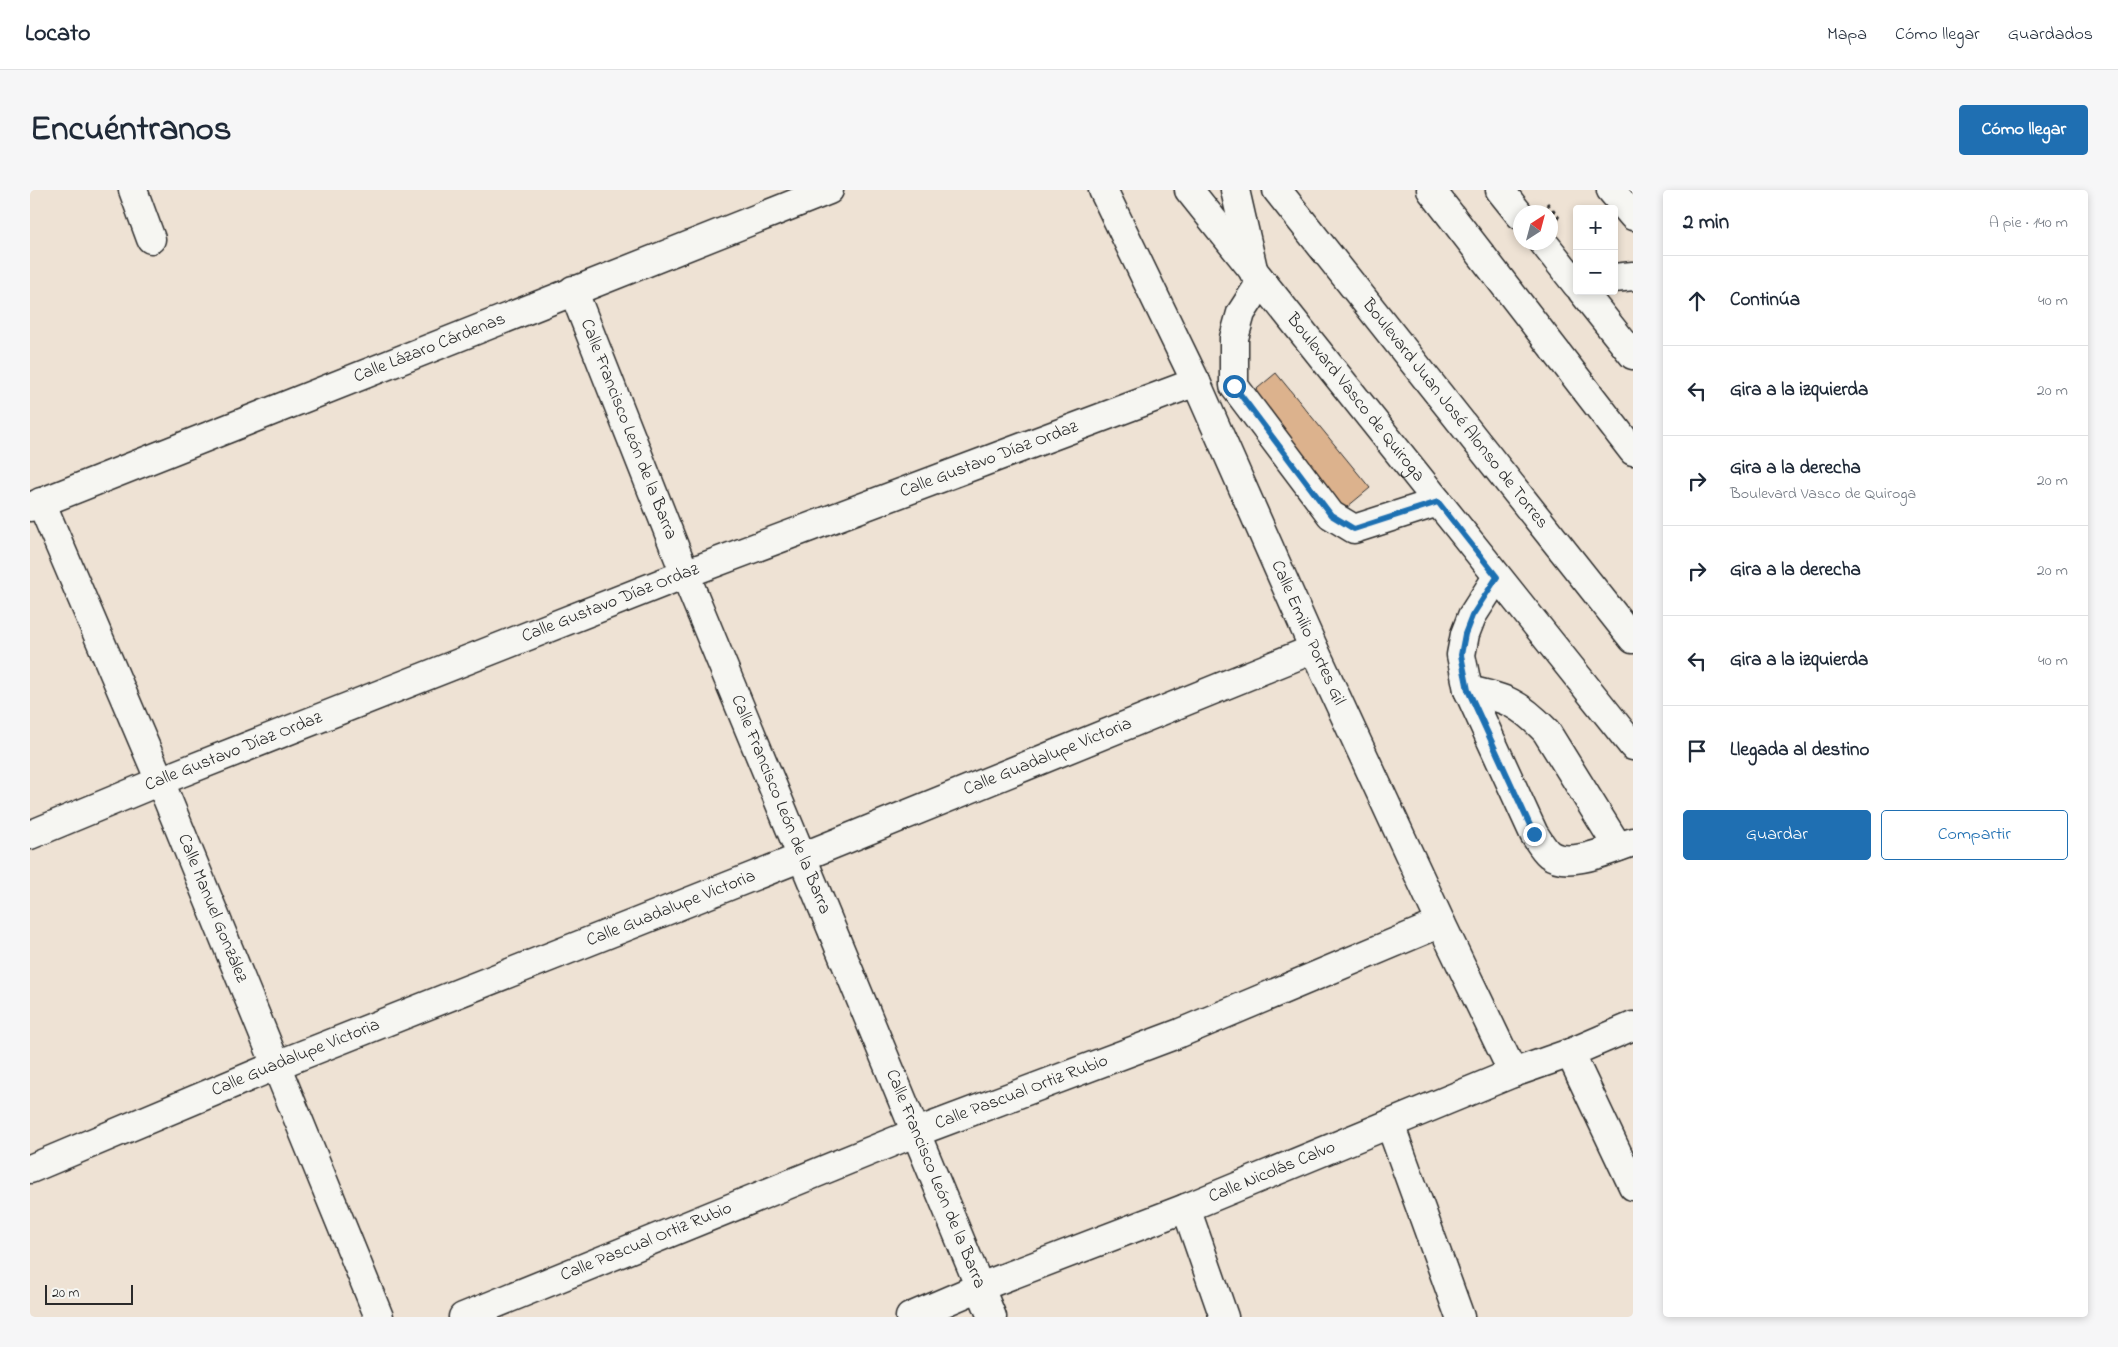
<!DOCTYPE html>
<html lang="es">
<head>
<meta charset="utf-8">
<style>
  body { margin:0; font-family:"Indie Flower",sans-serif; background:#f6f6f7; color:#1f2937 }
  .controls { position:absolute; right:15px; top:15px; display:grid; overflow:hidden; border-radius:5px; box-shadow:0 2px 8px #0003 }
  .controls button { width:45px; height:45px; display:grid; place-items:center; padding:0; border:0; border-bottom:1px solid #e0e1e3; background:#fff; color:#1f2937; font:25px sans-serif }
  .compass { position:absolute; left:1483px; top:15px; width:45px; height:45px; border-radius:50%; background:#fff; box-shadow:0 2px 8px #0003; rotate:36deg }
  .scale { position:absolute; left:15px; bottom:12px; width:88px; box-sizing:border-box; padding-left:5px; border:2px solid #2b2b2b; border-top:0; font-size:14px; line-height:18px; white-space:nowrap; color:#2b2b2b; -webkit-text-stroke:4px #f6f6f2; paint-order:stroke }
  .stop { position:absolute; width:15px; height:15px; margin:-11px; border:4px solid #1f6fb2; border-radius:50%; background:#fff }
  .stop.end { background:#1f6fb2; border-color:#fff; box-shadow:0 1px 5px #0008 }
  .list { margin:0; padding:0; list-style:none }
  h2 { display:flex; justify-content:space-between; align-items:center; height:65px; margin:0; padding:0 20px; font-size:21px }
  h2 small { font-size:16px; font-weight:400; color:#747a83 }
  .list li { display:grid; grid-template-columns:32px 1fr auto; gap:15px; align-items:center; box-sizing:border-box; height:90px; padding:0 20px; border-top:1px solid #e0e1e3 }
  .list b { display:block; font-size:19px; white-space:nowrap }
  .list p { margin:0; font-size:16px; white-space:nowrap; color:#747a83 }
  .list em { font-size:16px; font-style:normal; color:#747a83 }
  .actions { display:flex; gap:10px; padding:15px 20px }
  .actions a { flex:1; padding:11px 0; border:1px solid #1f6fb2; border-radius:5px; text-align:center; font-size:18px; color:#1f6fb2 }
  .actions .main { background:#1f6fb2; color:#fff }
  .icon { flex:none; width:28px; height:28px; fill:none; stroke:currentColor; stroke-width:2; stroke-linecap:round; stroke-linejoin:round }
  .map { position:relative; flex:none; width:1603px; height:1127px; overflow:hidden; border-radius:5px }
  header { display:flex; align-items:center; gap:30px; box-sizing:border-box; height:70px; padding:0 25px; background:#fff; border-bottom:1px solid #e0e1e3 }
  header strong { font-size:24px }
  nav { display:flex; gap:28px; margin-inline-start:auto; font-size:18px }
  .intro { display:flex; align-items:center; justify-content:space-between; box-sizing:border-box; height:120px; padding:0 30px }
  h1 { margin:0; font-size:35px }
  .button { padding:12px 22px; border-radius:5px; background:#1f6fb2; color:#fff; font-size:18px; font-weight:700 }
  main { display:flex; gap:30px; padding:0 30px }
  aside { flex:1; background:#fff; border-radius:5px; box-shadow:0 2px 8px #0003 }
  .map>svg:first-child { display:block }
</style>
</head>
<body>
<header>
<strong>Locato</strong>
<nav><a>Mapa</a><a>Cómo llegar</a><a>Guardados</a></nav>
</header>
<div class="intro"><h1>Encuéntranos</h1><a class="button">Cómo llegar</a></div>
<main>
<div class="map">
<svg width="1603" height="1127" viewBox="0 0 1603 1127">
  <rect width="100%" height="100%" fill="#eee2d4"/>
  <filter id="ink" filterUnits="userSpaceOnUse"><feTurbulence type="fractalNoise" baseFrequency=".02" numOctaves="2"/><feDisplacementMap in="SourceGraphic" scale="10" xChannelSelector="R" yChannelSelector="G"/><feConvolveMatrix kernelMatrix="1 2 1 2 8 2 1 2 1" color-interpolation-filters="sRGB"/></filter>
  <g filter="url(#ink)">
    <polygon fill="#dcb28d" stroke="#2b2b2b" points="1246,183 1340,298 1311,322 1216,208"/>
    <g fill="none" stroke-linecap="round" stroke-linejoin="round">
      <defs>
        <g id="minor">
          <polyline points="103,0 121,49"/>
          <path id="s1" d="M1073 0 1166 192 1284 459 1411 733 1483 883"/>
          <path id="s2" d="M1159 0 1603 556"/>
          <polyline points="1470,0 1490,25"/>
          <polyline points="1581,0 1603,26"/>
          <polyline points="1513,52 1547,95"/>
          <polyline points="1584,88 1603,86"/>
          <polyline points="1231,92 1211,123 1204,148 1204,196 1301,325 1324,339 1408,312"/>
          <path id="s3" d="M543 100 655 384 962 1127"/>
          <polyline points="1552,101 1603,165"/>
          <path id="s4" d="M11 312 130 591 349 1127"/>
          <path id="s5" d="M0 317 799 0"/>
          <path d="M1467 387 1442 426 1435 444 1431 465 1438 500 1504 644C1509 651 1513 659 1519 664 1539 679 1581 659 1603 652"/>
          <path d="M1438 500C1476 508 1489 513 1516 541L1588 657"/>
          <path id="s6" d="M0 645 130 591 655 384 1166 192"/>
          <polyline points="1540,863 1603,996"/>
          <polyline points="1360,934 1430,1127"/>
          <path id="s7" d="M0 979 247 875 772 667 1284 459"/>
          <polyline points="1156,1018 1194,1127"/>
          <path id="s8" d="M433 1127 887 942 1150 843 1411 733"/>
          <path id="s9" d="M880 1127 950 1097 1156 1018 1483 883 1540 863 1603 836"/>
        </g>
        <g id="major">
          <polyline points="1205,0 1224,83"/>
          <path id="s10" d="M1247 0 1603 449"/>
          <polyline points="1401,0 1603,261"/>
        </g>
      </defs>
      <use href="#minor" stroke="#2b2b2b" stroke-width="31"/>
      <use href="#major" stroke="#2b2b2b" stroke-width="31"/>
      <polyline stroke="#2b2b2b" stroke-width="3" stroke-dasharray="4 4" stroke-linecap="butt" points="1517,13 1529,28"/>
      <use href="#minor" stroke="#f6f6f2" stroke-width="28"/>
      <use href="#major" stroke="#f6f6f2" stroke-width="28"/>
    </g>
  </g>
  <g fill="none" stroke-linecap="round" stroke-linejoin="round" filter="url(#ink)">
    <polyline stroke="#1f6fb2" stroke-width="6" points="1204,196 1301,325 1324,339 1408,312 1467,387 1442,426 1435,444 1431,465 1438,500 1504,644"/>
  </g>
  <g text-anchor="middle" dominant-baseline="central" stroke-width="4" stroke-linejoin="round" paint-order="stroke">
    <g font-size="18" fill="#2b2b2b" stroke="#f6f6f2">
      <text stroke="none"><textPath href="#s5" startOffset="430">Calle Lázaro Cárdenas</textPath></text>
      <text stroke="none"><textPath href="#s2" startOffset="266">Boulevard Vasco de Quiroga</textPath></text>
      <text stroke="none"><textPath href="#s10" startOffset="286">Boulevard Juan José Alonso de Torres</textPath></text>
      <text stroke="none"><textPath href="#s3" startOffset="150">Calle Francisco León de la Barra</textPath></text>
      <text stroke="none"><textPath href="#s6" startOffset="1030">Calle Gustavo Díaz Ordaz</textPath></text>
      <text stroke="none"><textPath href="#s6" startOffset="625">Calle Gustavo Díaz Ordaz</textPath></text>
      <text stroke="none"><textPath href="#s1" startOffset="488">Calle Emilio Portes Gil</textPath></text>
      <text stroke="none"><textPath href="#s6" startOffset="220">Calle Gustavo Díaz Ordaz</textPath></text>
      <text stroke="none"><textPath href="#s7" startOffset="1098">Calle Guadalupe Victoria</textPath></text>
      <text stroke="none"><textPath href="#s3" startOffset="555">Calle Francisco León de la Barra</textPath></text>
      <text stroke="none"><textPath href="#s4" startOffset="441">Calle Manuel González</textPath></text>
      <text stroke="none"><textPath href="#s7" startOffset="692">Calle Guadalupe Victoria</textPath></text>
      <text stroke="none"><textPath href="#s7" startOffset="288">Calle Guadalupe Victoria</textPath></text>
      <text stroke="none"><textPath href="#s8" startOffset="602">Calle Pascual Ortiz Rubio</textPath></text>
      <text stroke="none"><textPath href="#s9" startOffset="390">Calle Nicolás Calvo</textPath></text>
      <text stroke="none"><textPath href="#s3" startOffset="960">Calle Francisco León de la Barra</textPath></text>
      <text stroke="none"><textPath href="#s8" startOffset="198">Calle Pascual Ortiz Rubio</textPath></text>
    </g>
  </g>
</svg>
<div class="controls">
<button>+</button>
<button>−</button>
</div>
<svg class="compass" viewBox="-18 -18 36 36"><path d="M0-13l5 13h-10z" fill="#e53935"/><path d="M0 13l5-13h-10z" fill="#747a83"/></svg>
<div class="scale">20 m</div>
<div class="stop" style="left:1204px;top:196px"></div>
<div class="stop end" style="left:1504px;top:644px"></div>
</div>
<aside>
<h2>2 min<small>A pie · 140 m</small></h2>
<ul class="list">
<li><svg class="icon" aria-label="ahead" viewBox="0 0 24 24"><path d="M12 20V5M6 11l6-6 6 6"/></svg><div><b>Continúa</b></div><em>40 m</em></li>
<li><svg class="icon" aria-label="left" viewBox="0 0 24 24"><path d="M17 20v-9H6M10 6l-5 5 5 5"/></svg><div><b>Gira a la izquierda</b></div><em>20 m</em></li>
<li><svg class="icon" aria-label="right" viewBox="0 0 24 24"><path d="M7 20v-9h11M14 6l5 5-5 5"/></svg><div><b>Gira a la derecha</b><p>Boulevard Vasco de Quiroga</p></div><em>20 m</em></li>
<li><svg class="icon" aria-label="right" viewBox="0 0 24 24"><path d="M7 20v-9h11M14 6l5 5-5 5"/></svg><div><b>Gira a la derecha</b></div><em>20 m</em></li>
<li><svg class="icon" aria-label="left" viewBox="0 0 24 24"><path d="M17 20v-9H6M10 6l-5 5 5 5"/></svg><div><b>Gira a la izquierda</b></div><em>40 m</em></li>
<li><svg class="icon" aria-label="arrive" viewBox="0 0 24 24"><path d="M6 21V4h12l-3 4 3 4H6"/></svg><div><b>Llegada al destino</b></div></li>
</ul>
<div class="actions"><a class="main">Guardar</a><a>Compartir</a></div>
</aside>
</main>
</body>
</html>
